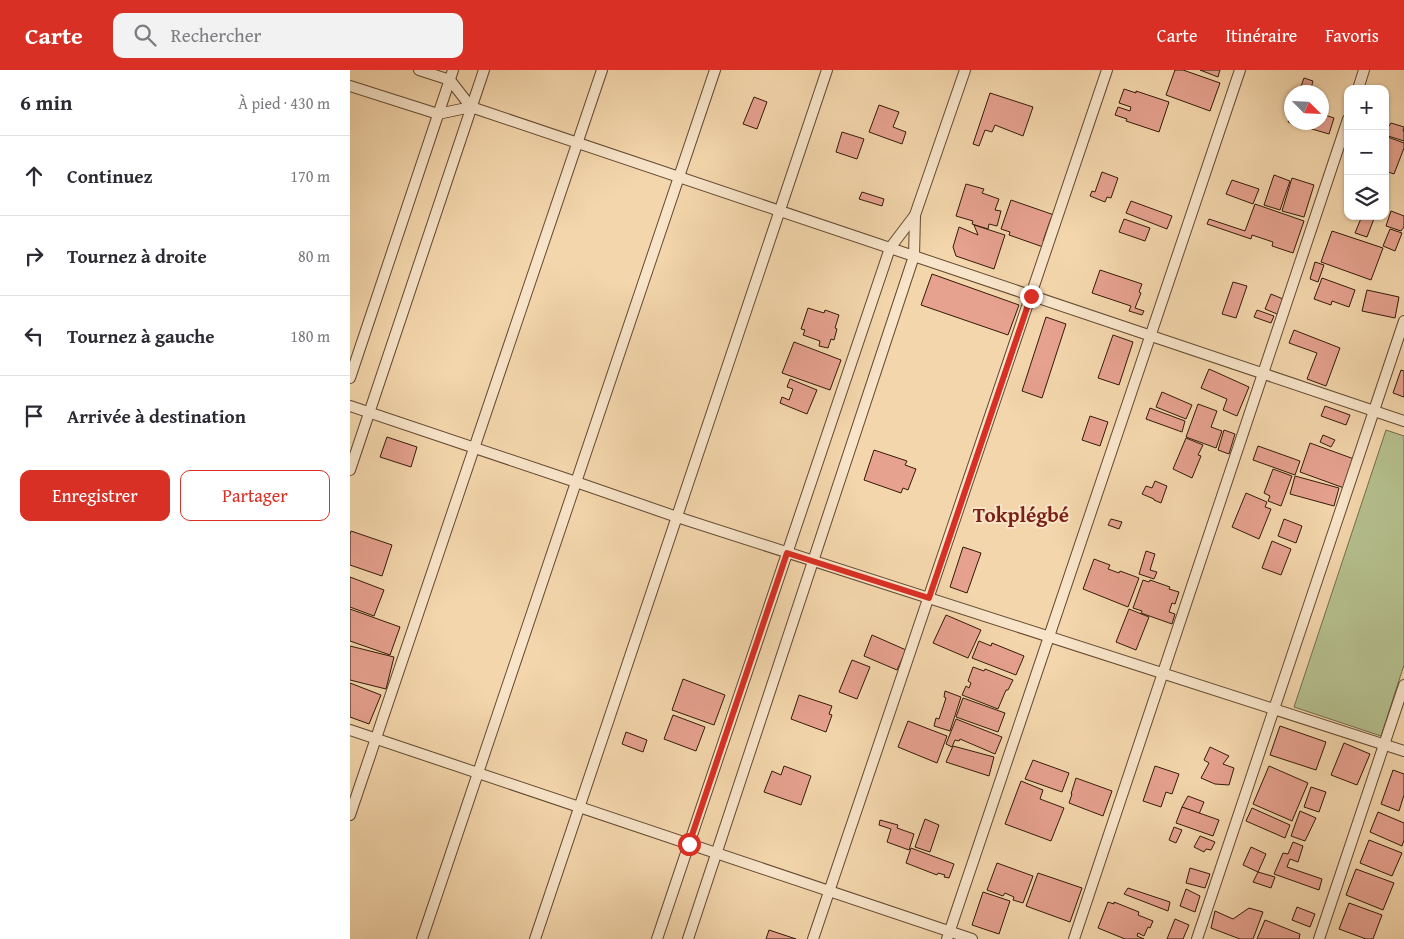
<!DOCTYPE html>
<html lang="fr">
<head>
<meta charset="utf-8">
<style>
  body { margin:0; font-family:"Gentium Book Plus",serif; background:#f2f2f3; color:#2b2b33 }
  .controls { position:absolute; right:15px; top:15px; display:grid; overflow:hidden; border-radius:10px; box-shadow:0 1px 4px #0004 }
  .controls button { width:45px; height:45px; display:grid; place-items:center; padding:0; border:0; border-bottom:1px solid #e1e1e2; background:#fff; color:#2b2b33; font:25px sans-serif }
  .compass { position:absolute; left:934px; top:15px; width:45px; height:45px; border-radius:50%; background:#fff; box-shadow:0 1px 4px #0004; rotate:114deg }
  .stop { position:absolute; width:15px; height:15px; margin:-11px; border:4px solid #d93025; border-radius:50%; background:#fff }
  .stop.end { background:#d93025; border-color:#fff; box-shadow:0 1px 5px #0008 }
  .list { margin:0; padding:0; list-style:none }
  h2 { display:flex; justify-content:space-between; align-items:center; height:65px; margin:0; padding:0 20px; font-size:21px }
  h2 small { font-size:16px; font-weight:400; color:#7c7c81 }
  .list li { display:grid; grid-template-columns:32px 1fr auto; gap:15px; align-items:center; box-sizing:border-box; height:80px; padding:0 20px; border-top:1px solid #e1e1e2 }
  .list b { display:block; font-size:19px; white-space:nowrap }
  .list em { font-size:16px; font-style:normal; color:#7c7c81 }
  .actions { display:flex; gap:10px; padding:15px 20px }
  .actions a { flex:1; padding:11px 0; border:1px solid #d93025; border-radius:10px; text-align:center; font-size:18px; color:#d93025 }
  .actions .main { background:#d93025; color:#fff }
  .icon { flex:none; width:28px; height:28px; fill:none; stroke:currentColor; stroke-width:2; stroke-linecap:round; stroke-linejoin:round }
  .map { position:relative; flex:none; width:1054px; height:869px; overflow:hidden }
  header { display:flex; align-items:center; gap:30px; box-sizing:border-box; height:70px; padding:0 25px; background:#d93025; color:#fff }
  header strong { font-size:24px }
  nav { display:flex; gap:28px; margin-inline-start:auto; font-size:18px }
  .search { width:350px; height:45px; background:#f2f2f3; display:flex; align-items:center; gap:12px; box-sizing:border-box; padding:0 18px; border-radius:10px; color:#7c7c81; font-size:19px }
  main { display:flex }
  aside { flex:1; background:#fff }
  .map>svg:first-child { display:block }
</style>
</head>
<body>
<header>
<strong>Carte</strong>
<div class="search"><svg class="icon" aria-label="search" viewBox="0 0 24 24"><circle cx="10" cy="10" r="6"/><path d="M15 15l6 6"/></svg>Rechercher</div>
<nav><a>Carte</a><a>Itinéraire</a><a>Favoris</a></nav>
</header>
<main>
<aside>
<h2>6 min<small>À pied · 430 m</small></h2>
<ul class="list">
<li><svg class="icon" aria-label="ahead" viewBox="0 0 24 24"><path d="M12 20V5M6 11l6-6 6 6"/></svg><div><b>Continuez</b></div><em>170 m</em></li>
<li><svg class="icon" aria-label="right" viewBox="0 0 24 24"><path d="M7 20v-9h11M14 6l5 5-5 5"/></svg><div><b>Tournez à droite</b></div><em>80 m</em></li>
<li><svg class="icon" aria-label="left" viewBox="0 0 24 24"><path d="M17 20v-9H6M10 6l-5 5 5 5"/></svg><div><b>Tournez à gauche</b></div><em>180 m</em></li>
<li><svg class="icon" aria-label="arrive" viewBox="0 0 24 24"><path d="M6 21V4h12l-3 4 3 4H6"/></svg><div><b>Arrivée à destination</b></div></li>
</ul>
<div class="actions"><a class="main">Enregistrer</a><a>Partager</a></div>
</aside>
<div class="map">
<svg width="1054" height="869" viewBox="0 0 1054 869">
  <rect width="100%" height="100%" fill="#f4d6ac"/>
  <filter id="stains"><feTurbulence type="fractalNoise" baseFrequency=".004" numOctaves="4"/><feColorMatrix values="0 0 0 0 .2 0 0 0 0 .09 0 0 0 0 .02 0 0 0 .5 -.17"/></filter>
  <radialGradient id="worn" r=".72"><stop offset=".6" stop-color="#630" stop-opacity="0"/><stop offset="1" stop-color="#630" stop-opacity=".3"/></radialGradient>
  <polygon fill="#b5bf8e" stroke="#746c4a" points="1036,360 1054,366 1054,595 1031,666 944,637"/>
  <g fill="#e6a18f" stroke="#331a07">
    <polygon points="825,0 833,0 870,13 860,41 816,25"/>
    <polygon points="850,0 870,0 868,7"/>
    <polygon points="954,8 963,11 960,22 949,22"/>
    <polygon points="774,19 786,23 786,21 819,32 809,62 776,51 777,49 765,45 768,37 780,41 781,37 769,33"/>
    <polygon points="640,23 683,37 673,66 645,55 642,62 635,60 629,76 623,74"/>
    <polygon points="404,27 417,32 407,59 393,54"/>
    <polygon points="529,35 549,42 543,57 556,62 552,74 519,62"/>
    <polygon points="942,42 942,52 972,52 972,44 984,48 979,64 938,52"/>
    <polygon points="1041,53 1054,57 1053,61 1054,61 1054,71 1035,65 1035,55 1039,56"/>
    <polygon points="492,62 514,69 507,89 486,82"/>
    <polygon points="1035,66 1054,73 1054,78 1044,104 1035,101"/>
    <polygon points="752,102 768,108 761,128 757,127 755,132 740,126 742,121 745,122"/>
    <polygon points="924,105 940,111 930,140 914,135"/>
    <polygon points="942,108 964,115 954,147 932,141"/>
    <polygon points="882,110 909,119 903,134 876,124"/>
    <polygon points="616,114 634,119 632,123 649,129 645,140 651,141 647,156 639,154 638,159 622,154 623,151 606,146"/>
    <polygon points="512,122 534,129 532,136 509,129"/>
    <polygon points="661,130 707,146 706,150 701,148 693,171 698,173 696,178 659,165 660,162 651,159"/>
    <polygon points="781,131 822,146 817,159 776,143"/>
    <polygon points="905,134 954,151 943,183 922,176 923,172 902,165 901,169 857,154 859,149 895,161"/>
    <polygon points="1041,141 1054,146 1054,157 1051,161 1036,156"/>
    <polygon points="1012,146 1025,146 1017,167 1005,163"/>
    <polygon points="774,149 800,158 795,171 769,162"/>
    <polygon points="624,155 655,165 644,199 606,186 603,177 609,157 628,165"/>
    <polygon points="1040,159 1052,163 1045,181 1033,176"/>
    <polygon points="982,161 1033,178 1021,210 971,192"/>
    <polygon points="965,192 974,195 968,212 960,209"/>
    <polygon points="750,200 792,214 789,222 791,223 785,238 794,241 792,245 779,241 781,236 742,223"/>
    <polygon points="582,204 669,235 658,265 571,235"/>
    <polygon points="972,208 1005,220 999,237 982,231 981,235 964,229"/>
    <polygon points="883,212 897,216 886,248 872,244"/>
    <polygon points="1017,220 1049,227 1045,248 1012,241"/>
    <polygon points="921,224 933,229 927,244 915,239"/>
    <polygon points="458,238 474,243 475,240 489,245 485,258 487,259 484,270 481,269 478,278 469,276 470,271 453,265 455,260 451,259"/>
    <polygon points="907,240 924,246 921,253 904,247"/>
    <polygon points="696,247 716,254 692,328 672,321"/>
    <polygon points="944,260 990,278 976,316 957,309 967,283 939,273"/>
    <polygon points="763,265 783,272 769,315 748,308"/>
    <polygon points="444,272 491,290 480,320 432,303"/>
    <polygon points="859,299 899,317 887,346 873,340 877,329 851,318"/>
    <polygon points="1051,300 1054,301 1054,327 1043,323"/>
    <polygon points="440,309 467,320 457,344 430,333 432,327 439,330 443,319 437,317"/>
    <polygon points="812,322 842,335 836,349 806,337"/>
    <polygon points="848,334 867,341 861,357 872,361 866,378 836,367"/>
    <polygon points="975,336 1000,345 996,355 971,346"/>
    <polygon points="800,338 835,351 832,362 796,349"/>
    <polygon points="740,346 758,352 750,376 732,370"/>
    <polygon points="874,360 885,364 879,384 868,380"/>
    <polygon points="973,365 985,370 981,377 970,372"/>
    <polygon points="37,367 67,377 61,397 30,387"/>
    <polygon points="836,368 853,375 848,385 851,386 842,408 823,399"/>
    <polygon points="960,373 1004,389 994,418 950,402"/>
    <polygon points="908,376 950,391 945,405 903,390"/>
    <polygon points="524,380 557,391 555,395 566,399 558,420 553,418 551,423 514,410"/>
    <polygon points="923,399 942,406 931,436 918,431 920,426 914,423"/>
    <polygon points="945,406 989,418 984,436 940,424"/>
    <polygon points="805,411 817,416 811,433 804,430 804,429 792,424 796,416 802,418"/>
    <polygon points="896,423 917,432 915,437 921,439 909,469 882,457"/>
    <polygon points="761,449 772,452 769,459 758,455"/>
    <polygon points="934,449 952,456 946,473 928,466"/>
    <polygon points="1,461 42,475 32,506 0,495 0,464"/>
    <polygon points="922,471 941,479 931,505 912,498"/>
    <polygon points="613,477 631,483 617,523 600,517"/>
    <polygon points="796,481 805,484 800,500 807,502 804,509 789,504"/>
    <polygon points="744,489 760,495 758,499 769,503 770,501 789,508 778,537 733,519"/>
    <polygon points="0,507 34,520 24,546 0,537"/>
    <polygon points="793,510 799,512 800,510 820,517 819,519 829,522 825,534 822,533 819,542 825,544 822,554 791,543 792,541 783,538"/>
    <polygon points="0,539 50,557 40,585 0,571"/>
    <polygon points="779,539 799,547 786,580 766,572"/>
    <polygon points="596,545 631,560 618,588 583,573"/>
    <polygon points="522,565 556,580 547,600 514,586"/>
    <polygon points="629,571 641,576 642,573 674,586 666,605 622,588"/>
    <polygon points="0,576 44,587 36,619 0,610"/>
    <polygon points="502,590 520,597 507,629 489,622"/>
    <polygon points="623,597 634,601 635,599 663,610 658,620 656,620 648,639 612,625 616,616 619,618 621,613 618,611"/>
    <polygon points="333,609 375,625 364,655 322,640"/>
    <polygon points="0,613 31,625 19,654 0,647"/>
    <polygon points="595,621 611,627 600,661 584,656 586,648 589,649 596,628 594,627"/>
    <polygon points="449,625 482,636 479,644 482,645 476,662 441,649"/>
    <polygon points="613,628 655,643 648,662 606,647"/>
    <polygon points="323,645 355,657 346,681 314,669"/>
    <polygon points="606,649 652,667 645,684 610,669 609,671 605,670 602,677 596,674"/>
    <polygon points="558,651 597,666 587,693 548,677"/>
    <polygon points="930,656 976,672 966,700 920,685"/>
    <polygon points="276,662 297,670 293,682 272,674"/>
    <polygon points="994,673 1020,684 1007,715 981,705"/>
    <polygon points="603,676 644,687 639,706 596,692"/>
    <polygon points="860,677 879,686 873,694 884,698 879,715 865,714 851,708 859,693 854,690"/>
    <polygon points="683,690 719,703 712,722 675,709"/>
    <polygon points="434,696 461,706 451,735 414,722 422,701 431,705"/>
    <polygon points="805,696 829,704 822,724 816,722 811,737 793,731"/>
    <polygon points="919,696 958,713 942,751 903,734"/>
    <polygon points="1043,700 1054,704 1054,725 1049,741 1031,734"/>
    <polygon points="726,708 762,721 753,746 719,733 722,724 721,724"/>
    <polygon points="671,711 693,720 690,729 714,738 701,771 655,754"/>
    <polygon points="961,717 976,722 969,742 954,737"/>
    <polygon points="838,726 854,732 849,744 832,737"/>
    <polygon points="832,737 869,750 863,766 826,753"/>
    <polygon points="902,738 940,755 935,768 896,751"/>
    <polygon points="950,741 966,748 955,771 941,766"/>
    <polygon points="1028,742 1054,753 1054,770 1052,776 1020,762"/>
    <polygon points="575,749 589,755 580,782 565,777"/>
    <polygon points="530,750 548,755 547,758 564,764 559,780 537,772 541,759 529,755"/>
    <polygon points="824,757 832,760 826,773 819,770"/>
    <polygon points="850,766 865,772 861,780 856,779 854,782 844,777"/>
    <polygon points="1019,770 1052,783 1042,806 1010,793"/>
    <polygon points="943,772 953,776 948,792 940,789 937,797 972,809 969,820 924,804 933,783 938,784"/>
    <polygon points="901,777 916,784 908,802 893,795"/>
    <polygon points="561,778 604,794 599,808 594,807 595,805 588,803 587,805 556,793"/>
    <polygon points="647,793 683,806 673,833 663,830 664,827 655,823 653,826 637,820"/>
    <polygon points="840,798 860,804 855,818 836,813"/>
    <polygon points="1006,799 1044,813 1033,840 996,825"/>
    <polygon points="908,802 925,807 921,818 903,812"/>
    <polygon points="688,803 732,818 720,852 676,836"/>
    <polygon points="778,818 820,832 818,841 774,824"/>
    <polygon points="836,819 850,826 845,842 830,836"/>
    <polygon points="633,822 660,831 649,864 622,855"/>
    <polygon points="758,832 764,834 764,832 789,842 788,845 803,851 800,858 798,857 794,866 788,863 787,866 794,869 775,869 748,858"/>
    <polygon points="999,833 1032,845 1023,869 1016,869 989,859"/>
    <polygon points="947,837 965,844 960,857 942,850"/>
    <polygon points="899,838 913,842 903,869 890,869 861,858 865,841 883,849"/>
    <polygon points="825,849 839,855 833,869 817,869"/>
    <polygon points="915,850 950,864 949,869 907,869"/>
    <polygon points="419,860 446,869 416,869"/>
  </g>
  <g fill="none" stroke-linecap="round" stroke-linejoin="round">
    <defs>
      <g id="street">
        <polyline points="69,0 100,10 121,37"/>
        <polyline points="0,16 88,44 121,37 1054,351"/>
        <polyline points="1008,19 1014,0"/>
        <polyline points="0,308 103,0"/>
        <polyline points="0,336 226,412 327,447 1054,681"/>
        <polyline points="0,400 134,0"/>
        <polyline points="0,660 622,869"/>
        <polyline points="0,745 252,0"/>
        <polyline points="72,869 365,0"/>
        <polyline points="185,869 477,0"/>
        <polyline points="307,869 540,178 565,145"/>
        <polyline points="338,869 564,186 565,145 615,0"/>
        <polyline points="463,869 757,0"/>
        <polyline points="597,869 890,0"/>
        <polyline points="724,869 998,49"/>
        <polyline points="847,869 1054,251"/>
        <polyline points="969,869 1054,615"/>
      </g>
    </defs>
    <use href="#street" stroke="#634930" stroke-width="12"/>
    <use href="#street" stroke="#f8e4c9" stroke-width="10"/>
  </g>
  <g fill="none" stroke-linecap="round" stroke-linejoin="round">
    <polyline stroke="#d93025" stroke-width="6" points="339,774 437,483 579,528 681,226"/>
  </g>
  <g text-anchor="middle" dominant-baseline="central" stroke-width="4" stroke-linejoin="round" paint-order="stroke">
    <g font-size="21" font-weight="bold" fill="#7a1f14" stroke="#f8e4c9">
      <text x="671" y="444">Tokplégbé</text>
    </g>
  </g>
  <rect width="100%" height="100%" filter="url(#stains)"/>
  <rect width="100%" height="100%" fill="url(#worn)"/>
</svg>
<div class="controls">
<button>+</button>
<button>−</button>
<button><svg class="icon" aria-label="layers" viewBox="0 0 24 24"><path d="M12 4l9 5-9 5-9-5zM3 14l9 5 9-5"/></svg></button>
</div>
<svg class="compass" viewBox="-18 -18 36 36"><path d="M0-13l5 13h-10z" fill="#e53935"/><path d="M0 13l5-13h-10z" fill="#7c7c81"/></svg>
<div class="stop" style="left:339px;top:774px"></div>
<div class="stop end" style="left:681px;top:226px"></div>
</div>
</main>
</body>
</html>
